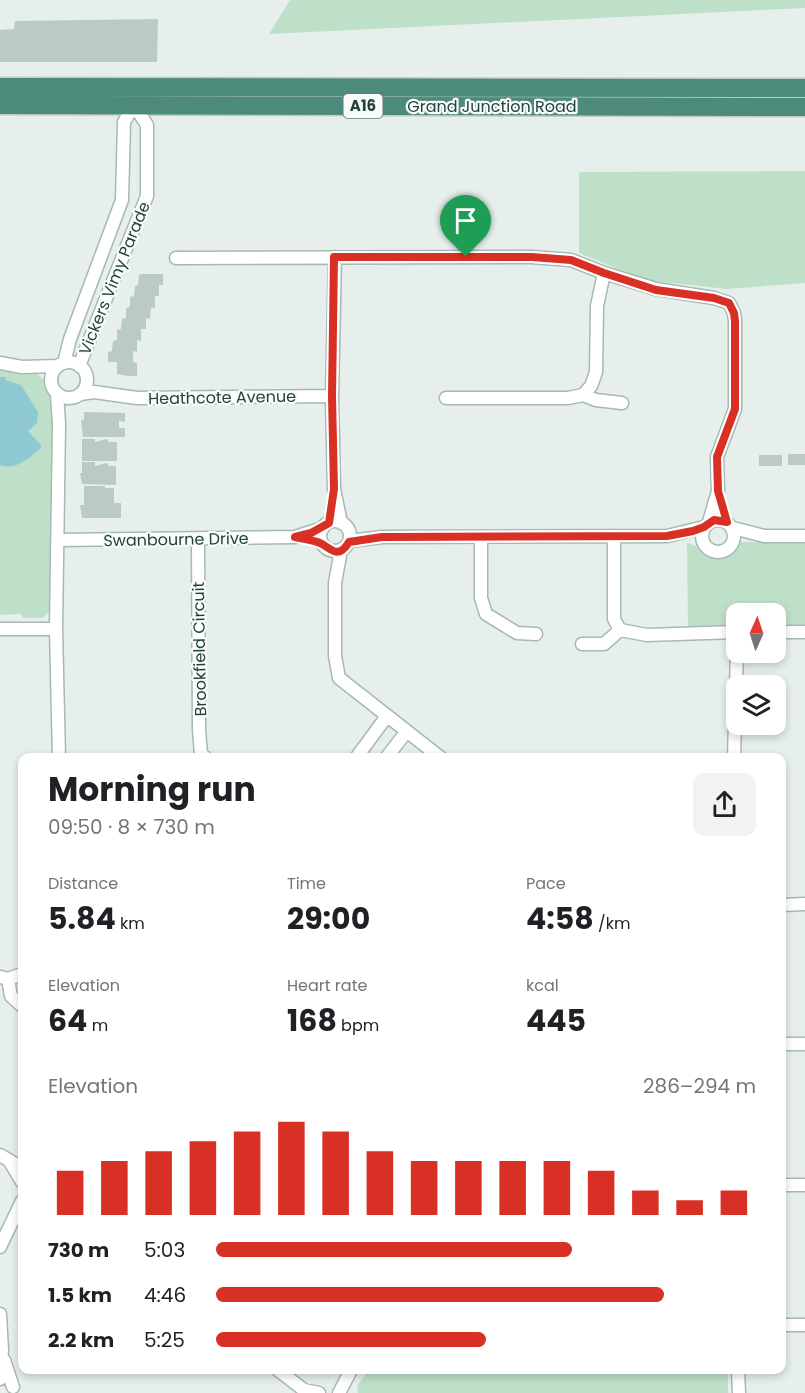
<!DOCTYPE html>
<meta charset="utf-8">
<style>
body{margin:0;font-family:Poppins,sans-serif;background:#f2f2f2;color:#202124;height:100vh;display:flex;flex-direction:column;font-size:22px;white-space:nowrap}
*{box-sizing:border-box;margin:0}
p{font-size:20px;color:#757577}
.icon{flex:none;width:33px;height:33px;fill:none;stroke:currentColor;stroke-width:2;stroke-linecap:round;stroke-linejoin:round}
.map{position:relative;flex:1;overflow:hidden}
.drawer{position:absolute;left:18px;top:753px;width:768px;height:621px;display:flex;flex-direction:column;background:#fff;border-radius:12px;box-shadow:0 3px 9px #0003}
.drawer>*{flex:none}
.needle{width:39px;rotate:3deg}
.controls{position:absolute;left:726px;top:603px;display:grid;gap:12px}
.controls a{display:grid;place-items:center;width:60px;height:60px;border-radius:12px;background:#fff;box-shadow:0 3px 9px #0003;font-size:30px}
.pin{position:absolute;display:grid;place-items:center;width:51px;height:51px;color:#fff;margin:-62px -26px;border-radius:50% 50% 50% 0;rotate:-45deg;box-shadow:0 0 6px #0007}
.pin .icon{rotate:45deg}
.round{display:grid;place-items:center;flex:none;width:63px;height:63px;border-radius:12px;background:#f2f2f2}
.summary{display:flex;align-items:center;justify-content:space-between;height:102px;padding:0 30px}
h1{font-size:33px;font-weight:700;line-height:45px}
.stats{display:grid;grid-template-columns:repeat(3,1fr);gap:9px;height:102px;padding:6px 30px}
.stats div{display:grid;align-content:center}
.stats b{font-size:30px;font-weight:700}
.stats small{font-size:16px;font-weight:400}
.stats p{font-size:16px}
.chart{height:168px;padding:12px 30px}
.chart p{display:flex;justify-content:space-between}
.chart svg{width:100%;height:108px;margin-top:6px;stroke:#d93025;stroke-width:6}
ul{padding:0 30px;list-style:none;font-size:20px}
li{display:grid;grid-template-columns:96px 72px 1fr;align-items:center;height:45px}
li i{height:15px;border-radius:8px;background:#d93025}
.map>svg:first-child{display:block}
.green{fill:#bfe0c8}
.water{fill:#8ec9d4}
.building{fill:#bbcac4}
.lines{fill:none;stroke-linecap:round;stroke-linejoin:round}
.minor-casing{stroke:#a8b8b2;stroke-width:15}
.trunk-casing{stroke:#c2cac8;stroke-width:21}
.minor{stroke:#fff;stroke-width:12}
.trunk{stroke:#4c8a7c;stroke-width:18}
.route-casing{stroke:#fff;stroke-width:12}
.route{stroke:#d93025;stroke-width:8}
.labels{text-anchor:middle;stroke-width:4.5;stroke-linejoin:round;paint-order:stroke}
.shield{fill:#f7fbf9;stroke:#637a73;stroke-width:1.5}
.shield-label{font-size:15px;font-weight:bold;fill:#24423a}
.street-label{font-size:16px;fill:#24423a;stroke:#f7fbf9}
</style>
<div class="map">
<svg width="805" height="1393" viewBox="0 0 805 1393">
<rect width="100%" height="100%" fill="#e6efeb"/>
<path class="green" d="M 290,0 L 805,0 L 805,8 L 269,34 Z
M 805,171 L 805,283 L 727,289 L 645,280 L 579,253 L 579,172 Z
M 0,365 C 26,370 42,368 53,395 L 53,601 L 52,610 L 42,618 L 23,618 L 20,614 L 0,615 Z
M 805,541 L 805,628 L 776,628 L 776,614 L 736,614 L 736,628 L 688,628 L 687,543 C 702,546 713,562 728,554 C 734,551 736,545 743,542 Z
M 369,1370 L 728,1370 L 728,1393 L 358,1393 L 357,1386 Z"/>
<path class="water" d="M 0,377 L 6,377 L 5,380 L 21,385 L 38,412 L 37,423 L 28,431 L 41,445 L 41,448 C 29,458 16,471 0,465 Z"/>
<path class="building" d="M 158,19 L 157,62 L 0,62 L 0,30 L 14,29 L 15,21 Z
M 141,274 L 163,274 L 163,285 L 159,285 L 159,296 L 155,296 L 155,308 L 151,308 L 150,319 L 146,318 L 146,329 L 141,329 L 141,341 L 137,340 L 137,352 L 133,351 L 133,362 L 137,363 L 137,376 L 128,376 L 117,374 L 117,362 L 108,362 L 108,352 L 112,351 L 113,341 L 117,340 L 117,330 L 121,329 L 122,319 L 126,318 L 126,308 L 130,307 L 130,297 L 134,296 L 135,286 L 138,285 L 139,275 Z
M 84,412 L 125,413 L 125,422 L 119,421 L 119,428 L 125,428 L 125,437 L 83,437 L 81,420 L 84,420 Z
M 82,439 L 95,439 L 95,442 L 107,439 L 109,442 L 117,442 L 117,461 L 82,461 Z
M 788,454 L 805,454 L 805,465 L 788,465 Z
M 759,455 L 782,455 L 782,466 L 759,466 Z
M 82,462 L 95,462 L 95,466 L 107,463 L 109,466 L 116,466 L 116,485 L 82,484 L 80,473 L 82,473 Z
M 84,486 L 105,486 L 105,488 L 114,488 L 114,503 L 121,503 L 121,518 L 82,518 L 80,505 L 84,505 Z"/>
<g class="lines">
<defs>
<path id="minor" d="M 335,257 L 332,396 L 334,489 L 341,523
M 176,258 L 532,257 L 571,260 L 604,273 L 656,289 L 714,298 L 729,303 L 734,313 L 735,321 L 735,409 L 717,457 L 718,491 L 709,522
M51 380a18 18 0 1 1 36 0a18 18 0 1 1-36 0Z
M 0,363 L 22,367 L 58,366
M 64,363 L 70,339 L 122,200 L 124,122 L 134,105 L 147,125 L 147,196 L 79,366
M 57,394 L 59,424 L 56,629 L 59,758
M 80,394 L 94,392 L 137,398 L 332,396
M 583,395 L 596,400 L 622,403
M 446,398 L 568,398 L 583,395 L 591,386 L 596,372 L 597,306 L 604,273
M702 536a16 16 0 1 1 32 0a16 16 0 1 1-32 0Z
M320 536a15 15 0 1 1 30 0a15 15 0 1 1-30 0Z
M 733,528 L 764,536 L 805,536
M 614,536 L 614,619 L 620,630 L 647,635 L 736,632
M 481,537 L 481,598 L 486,614 L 517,633 L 536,634
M 198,539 L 199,730 L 201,754 L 206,758
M 57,540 L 295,537 L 323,528
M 349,541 L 382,537 L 667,536 L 704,527
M 341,550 L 335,583 L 335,656 L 339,678 L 441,758
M 0,629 L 56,629
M 776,632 L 805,632
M 582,644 L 604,644 L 620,630
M 356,758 L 387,716
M 386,758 L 407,731
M 734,758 L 737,652
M 782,905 L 805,904
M 1,977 L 8,979 L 22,974
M 8,979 L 11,996 L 22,1006
M 782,1044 L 805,1044
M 0,1155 L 22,1168
M 10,1162 L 22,1182
M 782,1185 L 805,1185
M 0,1247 L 22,1201
M 0,1314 L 2,1350 L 0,1379
M 782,1325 L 805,1325
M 4,1360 L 13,1387
M 278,1370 L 304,1390 L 319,1393
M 738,1370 L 739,1393
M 339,1393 L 351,1370"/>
<path id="trunk" d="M 0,87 L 805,88
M 0,105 L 805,107"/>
</defs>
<use href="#minor" class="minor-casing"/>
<use href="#trunk" class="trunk-casing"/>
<use href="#minor" class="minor"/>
<use href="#trunk" class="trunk"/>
</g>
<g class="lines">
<defs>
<path id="route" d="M 334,257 L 532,257 L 571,260 L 604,273 L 656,290 L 714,298 L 729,303 L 734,313 L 735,321 L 735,409 L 717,457 L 718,491 L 727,522 L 714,520 L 704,527 L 693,531 L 667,536 L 382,537 L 349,542 C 338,560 332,549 320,543 C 313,540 303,539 295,537 L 311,533 L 329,523 L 334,489 L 332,396 Z"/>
</defs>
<use href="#route" class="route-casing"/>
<use href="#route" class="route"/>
</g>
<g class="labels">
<rect class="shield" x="343.5" y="94" width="39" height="24" rx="4.5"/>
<g class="shield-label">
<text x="363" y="111">A16</text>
</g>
<g class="street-label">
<text x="492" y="112">Grand Junction Road</text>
<text transform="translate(114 278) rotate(-68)" y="6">Vickers Vimy Parade</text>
<text transform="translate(222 397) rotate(-1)" y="6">Heathcote Avenue</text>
<text transform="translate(176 539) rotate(-1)" y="6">Swanbourne Drive</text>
<text transform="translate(199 649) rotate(-91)" y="6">Brookfield Circuit</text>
</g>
</g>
</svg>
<div class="controls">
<a><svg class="needle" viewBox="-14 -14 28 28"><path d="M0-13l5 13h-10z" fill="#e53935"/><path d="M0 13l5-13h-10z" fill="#757577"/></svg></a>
<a><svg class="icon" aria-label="layers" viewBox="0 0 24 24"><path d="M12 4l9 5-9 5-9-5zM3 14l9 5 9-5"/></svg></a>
</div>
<div class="pin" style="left:466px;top:257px;background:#1e9e55"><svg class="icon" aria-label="arrive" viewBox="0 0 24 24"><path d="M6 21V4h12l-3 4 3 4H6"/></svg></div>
<section class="drawer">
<div class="summary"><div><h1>Morning run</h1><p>09:50 · 8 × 730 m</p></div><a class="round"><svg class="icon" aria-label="share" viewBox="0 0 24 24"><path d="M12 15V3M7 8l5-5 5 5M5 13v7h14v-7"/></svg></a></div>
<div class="stats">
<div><p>Distance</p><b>5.84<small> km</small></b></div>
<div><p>Time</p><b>29:00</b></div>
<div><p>Pace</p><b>4:58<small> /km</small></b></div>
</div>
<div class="stats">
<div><p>Elevation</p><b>64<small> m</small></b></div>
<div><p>Heart rate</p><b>168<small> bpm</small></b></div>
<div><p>kcal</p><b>445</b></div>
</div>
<div class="chart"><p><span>Elevation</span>286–294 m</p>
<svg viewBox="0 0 160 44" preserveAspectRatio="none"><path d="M5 44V26M15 44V22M25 44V18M35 44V14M45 44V10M55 44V6M65 44V10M75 44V18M85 44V22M95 44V22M105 44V22M115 44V22M125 44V26M135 44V34M145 44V38M155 44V34"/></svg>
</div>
<ul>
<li><b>730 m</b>5:03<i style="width:66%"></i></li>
<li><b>1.5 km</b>4:46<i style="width:83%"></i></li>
<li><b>2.2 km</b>5:25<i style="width:50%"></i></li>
</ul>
</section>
</div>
